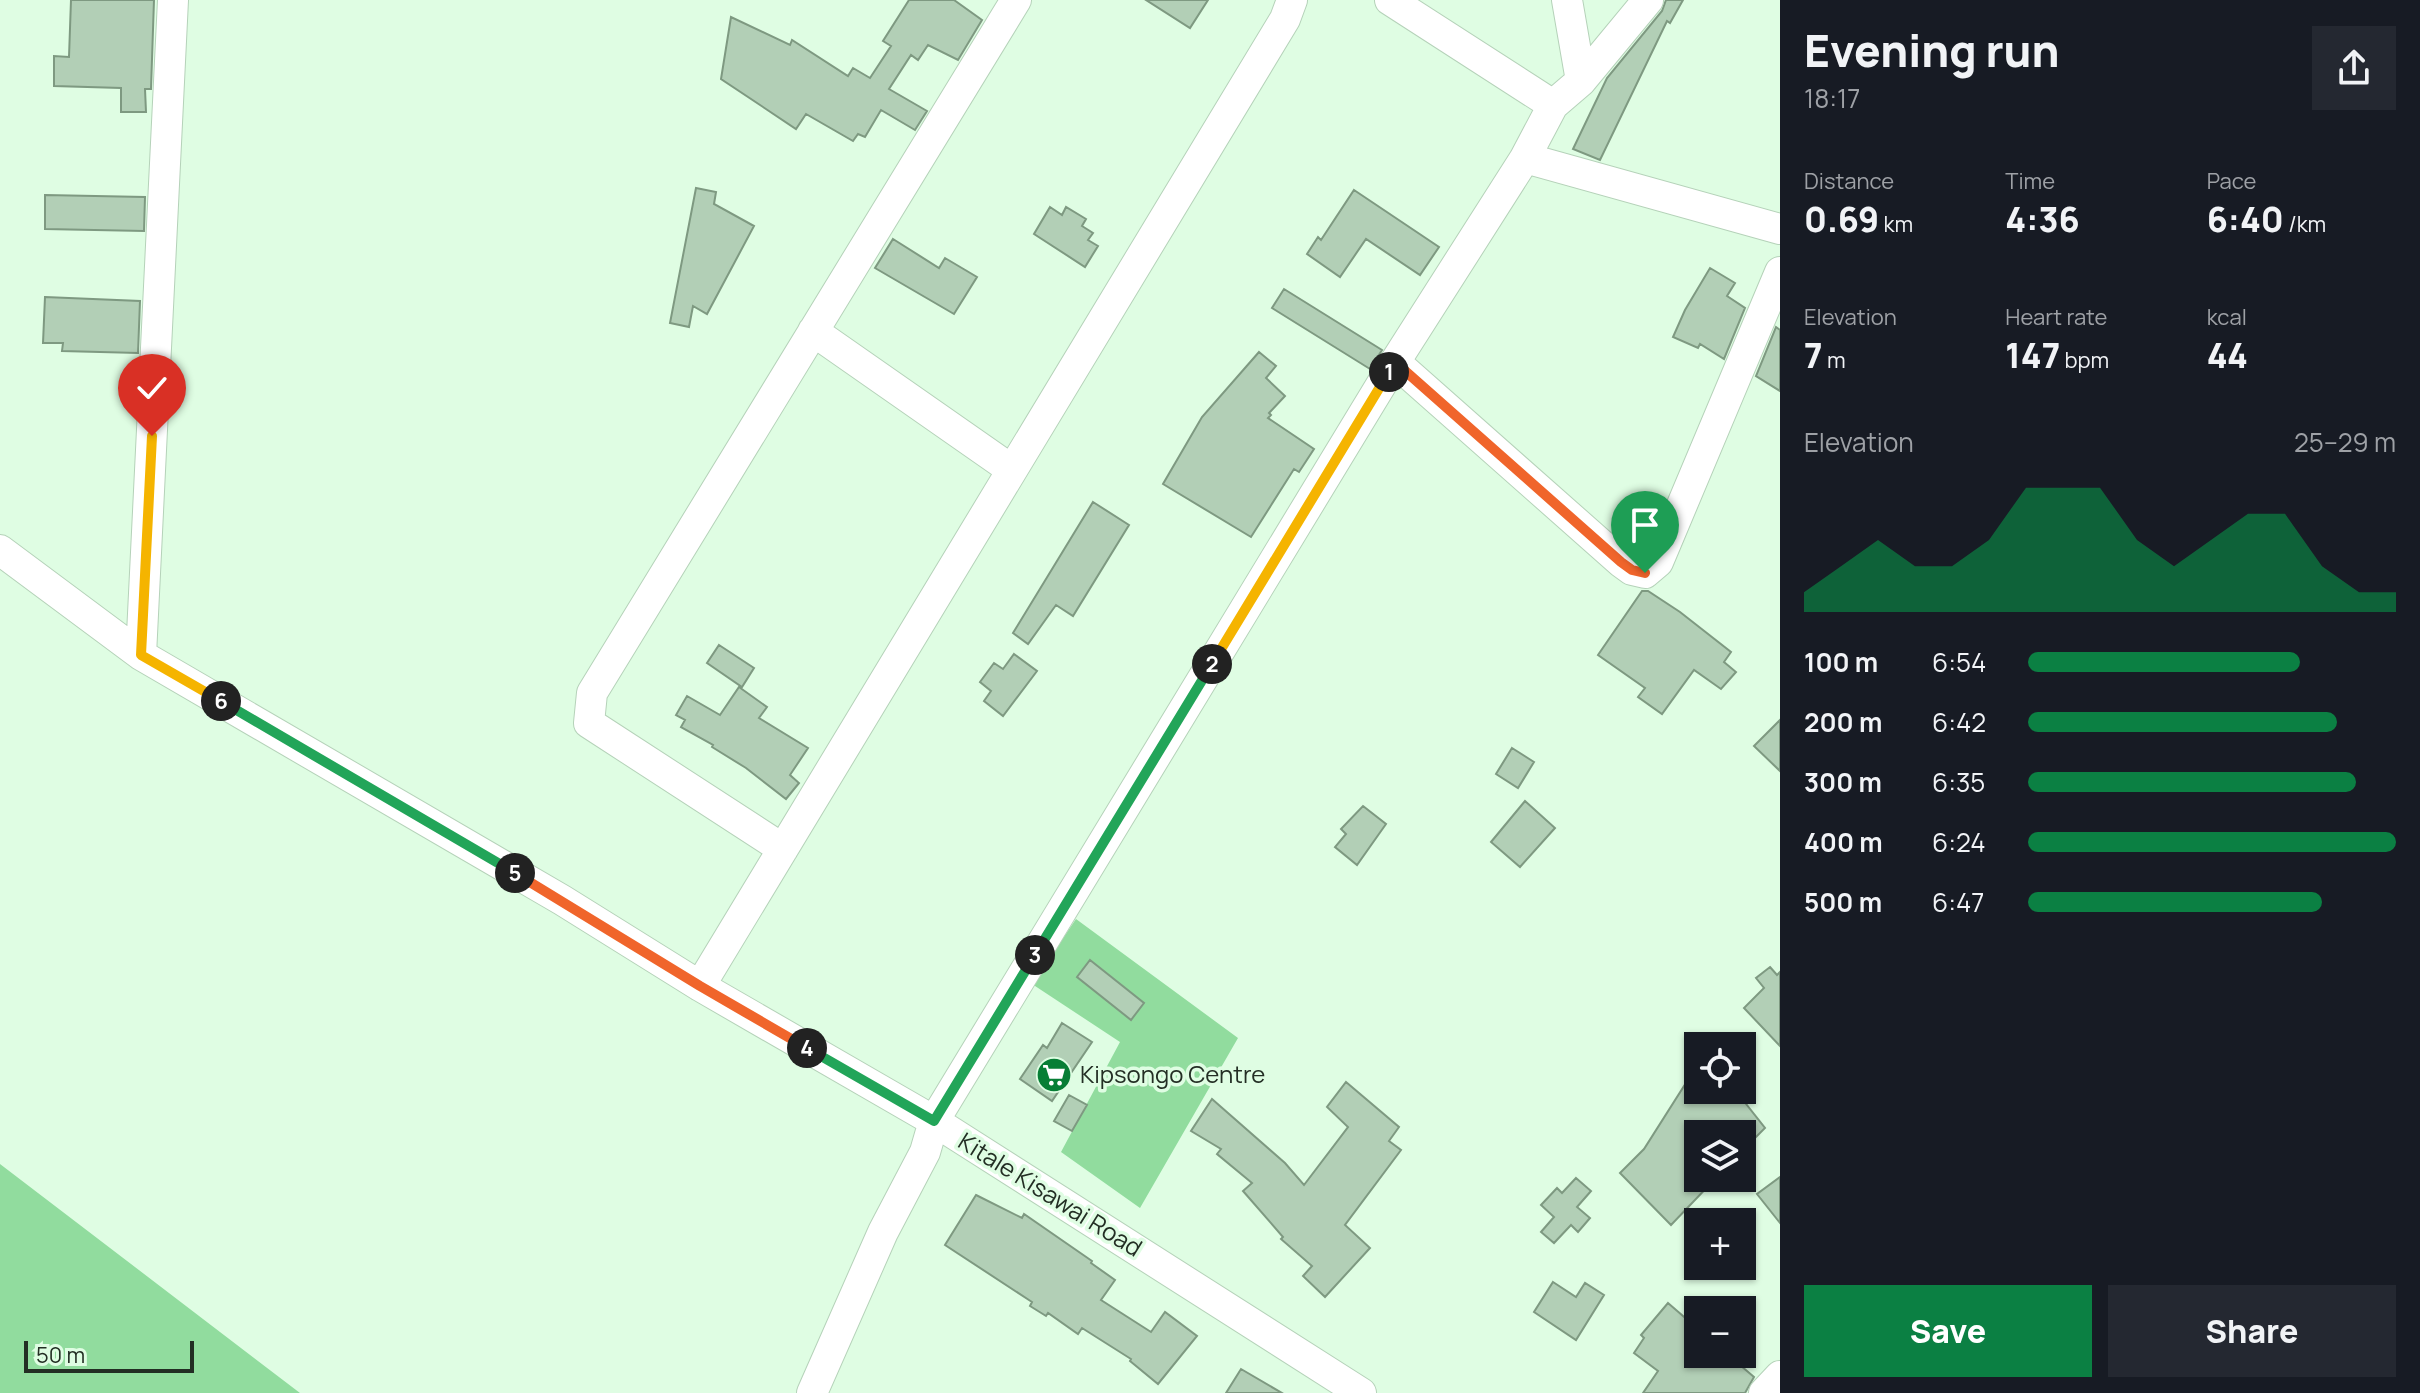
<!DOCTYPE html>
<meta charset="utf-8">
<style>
body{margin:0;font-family:Manrope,sans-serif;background:#242831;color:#f1f3f6;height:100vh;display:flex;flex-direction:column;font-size:30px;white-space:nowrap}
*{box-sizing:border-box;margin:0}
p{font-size:26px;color:#9ea1a6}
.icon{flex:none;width:44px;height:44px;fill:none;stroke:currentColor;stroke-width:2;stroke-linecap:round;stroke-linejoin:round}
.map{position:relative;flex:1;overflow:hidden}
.sheet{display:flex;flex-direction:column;background:#171b24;width:640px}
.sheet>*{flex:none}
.tools{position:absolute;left:1684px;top:1032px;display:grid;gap:16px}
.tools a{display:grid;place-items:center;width:72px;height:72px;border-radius:0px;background:#171b24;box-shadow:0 2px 6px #0004;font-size:40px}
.scale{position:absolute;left:24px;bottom:20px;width:170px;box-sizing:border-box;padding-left:8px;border:4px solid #232e24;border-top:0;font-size:22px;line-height:28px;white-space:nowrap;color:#232e24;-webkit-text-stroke:6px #dffde3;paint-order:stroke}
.pin{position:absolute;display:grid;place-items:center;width:68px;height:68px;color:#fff;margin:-82px -34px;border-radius:50% 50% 50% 0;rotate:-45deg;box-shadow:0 0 8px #0007}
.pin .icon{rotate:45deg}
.km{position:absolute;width:40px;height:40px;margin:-20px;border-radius:50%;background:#222;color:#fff;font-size:22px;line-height:40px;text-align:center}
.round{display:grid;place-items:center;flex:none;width:84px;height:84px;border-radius:0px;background:#242831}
.summary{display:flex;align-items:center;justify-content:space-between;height:136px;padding:0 24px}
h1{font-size:44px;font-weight:800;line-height:60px}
.metrics{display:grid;grid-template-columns:repeat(3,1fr);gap:12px;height:136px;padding:8px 24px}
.metrics div{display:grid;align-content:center}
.metrics b{font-size:34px;font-weight:800}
.metrics small{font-size:22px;font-weight:400}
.metrics p{font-size:22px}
.chart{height:224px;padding:16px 24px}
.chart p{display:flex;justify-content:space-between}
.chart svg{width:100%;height:144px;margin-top:8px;fill:#0b8043;opacity:.7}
.primary-button{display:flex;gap:16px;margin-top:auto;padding:16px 24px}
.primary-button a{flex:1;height:92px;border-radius:0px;background:#0b8043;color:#fff;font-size:32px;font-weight:800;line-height:92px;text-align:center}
.primary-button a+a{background:#242831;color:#f1f3f6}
ul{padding:0 24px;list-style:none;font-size:26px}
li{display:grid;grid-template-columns:128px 96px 1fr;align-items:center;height:60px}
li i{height:20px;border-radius:10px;background:#0b8043}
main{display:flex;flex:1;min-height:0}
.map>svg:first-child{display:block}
.green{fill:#91dc9e}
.building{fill:#b2cfb6;stroke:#7e9981;stroke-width:2}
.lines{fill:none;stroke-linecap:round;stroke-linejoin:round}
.minor-casing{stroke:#b5d2b9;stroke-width:32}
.minor{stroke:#fff;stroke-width:30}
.split-1-casing{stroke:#fff;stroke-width:16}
.split-2-casing{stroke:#fff;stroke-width:16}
.split-3-casing{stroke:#fff;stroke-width:16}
.split-4-casing{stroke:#fff;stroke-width:16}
.split-5-casing{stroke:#fff;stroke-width:16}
.split-6-casing{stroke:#fff;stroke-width:16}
.split-7-casing{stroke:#fff;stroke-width:16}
.split-1{stroke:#f0652b;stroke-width:10}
.split-2{stroke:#f5b400;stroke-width:10}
.split-3{stroke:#22a559;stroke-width:10}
.split-4{stroke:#22a559;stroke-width:10}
.split-5{stroke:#f0652b;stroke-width:10}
.split-6{stroke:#22a559;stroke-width:10}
.split-7{stroke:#f5b400;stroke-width:10}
.labels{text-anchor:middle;stroke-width:7;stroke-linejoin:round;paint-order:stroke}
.poi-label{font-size:24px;fill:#232e24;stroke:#dffde3;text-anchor:start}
.street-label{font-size:24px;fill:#232e24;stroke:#dffde3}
</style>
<main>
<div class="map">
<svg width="1780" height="1393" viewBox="0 0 1780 1393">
<rect width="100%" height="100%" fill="#dffde3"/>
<path class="green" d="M 1076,919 L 1238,1038 L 1140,1208 L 1061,1152 L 1120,1042 L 1032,984 Z
M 0,1164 L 300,1393 L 0,1393 Z"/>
<path class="building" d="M 71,0 L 154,0 L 151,89 L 145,89 L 146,112 L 121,112 L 121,88 L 54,86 L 54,56 L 69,57 Z
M 909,0 L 954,0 L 982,20 L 958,60 L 928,45 L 918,60 L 911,55 L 889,89 L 927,111 L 915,130 L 881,110 L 865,137 L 858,134 L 853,141 L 806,114 L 796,129 L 721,79 L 731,17 L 790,45 L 792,40 L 848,76 L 853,68 L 870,78 L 891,46 L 883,41 Z
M 1146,0 L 1208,0 L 1190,28 Z
M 1666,0 L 1683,0 L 1670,23 L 1667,21 L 1600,160 L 1573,149 L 1607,78 L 1662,11 Z
M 696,188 L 716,192 L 714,204 L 754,226 L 707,314 L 693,306 L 689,327 L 670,323 Z
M 1354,190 L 1439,247 L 1420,275 L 1366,239 L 1340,277 L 1307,254 L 1318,237 L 1321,240 Z
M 45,195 L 145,197 L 144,231 L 45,229 Z
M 1050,207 L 1062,215 L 1066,207 L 1086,219 L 1082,226 L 1093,233 L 1088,240 L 1098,246 L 1085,267 L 1034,234 Z
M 893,239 L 939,268 L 945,258 L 977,277 L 954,314 L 875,268 Z
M 1710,268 L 1735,283 L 1727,296 L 1745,308 L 1724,359 L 1700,344 L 1698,348 L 1673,337 L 1685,310 Z
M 1284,289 L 1382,350 L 1370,369 L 1272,308 Z
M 45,297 L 140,301 L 138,353 L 62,351 L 63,343 L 43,343 Z
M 1776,327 L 1780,330 L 1780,391 L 1756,376 Z
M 1259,352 L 1276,366 L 1266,378 L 1285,396 L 1269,413 L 1271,415 L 1268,418 L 1314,449 L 1299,472 L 1294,469 L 1251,537 L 1163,484 L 1202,417 Z
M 1093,502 L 1129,525 L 1073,616 L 1056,605 L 1028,644 L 1013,633 Z
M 1642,591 L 1648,591 L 1680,612 L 1731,652 L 1724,662 L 1736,672 L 1721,689 L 1694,670 L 1662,714 L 1638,697 L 1645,688 L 1598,655 Z
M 719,645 L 754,668 L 742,687 L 707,663 Z
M 1014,654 L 1037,671 L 1003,716 L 984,701 L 991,691 L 980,682 L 994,663 L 1003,669 Z
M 739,687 L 767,707 L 759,718 L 808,748 L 790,775 L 799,783 L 786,799 L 746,768 L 712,747 L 713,745 L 681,727 L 685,720 L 676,715 L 687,696 L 720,715 Z
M 1780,720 L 1780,771 L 1754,746 Z
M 1512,748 L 1534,762 L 1518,788 L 1496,774 Z
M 1525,801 L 1555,828 L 1520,867 L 1491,842 Z
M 1363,806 L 1386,824 L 1357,865 L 1335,847 L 1346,834 L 1341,829 Z
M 1090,960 L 1144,1003 L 1131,1020 L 1077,977 Z
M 1770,967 L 1777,975 L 1780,972 L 1780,1046 L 1744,1008 L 1764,988 L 1756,978 Z
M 1062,1023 L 1092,1042 L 1052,1101 L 1020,1079 L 1043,1045 L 1047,1048 Z
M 1698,1064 L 1698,1090 L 1735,1090 L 1765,1128 L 1742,1151 L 1742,1134 L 1698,1134 L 1698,1178 L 1716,1178 L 1671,1225 L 1620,1173 L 1644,1149 Z
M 1346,1082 L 1399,1127 L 1389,1141 L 1401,1150 L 1345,1225 L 1370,1248 L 1325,1297 L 1303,1276 L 1312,1266 L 1281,1239 L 1283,1237 L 1243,1191 L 1252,1183 L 1217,1154 L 1221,1149 L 1191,1131 L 1212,1099 L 1285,1163 L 1304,1185 L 1348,1127 L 1327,1107 Z
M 1069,1095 L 1087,1105 L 1072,1131 L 1054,1121 Z
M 1780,1177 L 1780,1223 L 1757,1194 Z
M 1576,1178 L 1591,1191 L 1577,1207 L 1590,1218 L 1578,1232 L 1571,1225 L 1554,1243 L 1541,1232 L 1554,1217 L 1541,1205 L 1557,1188 L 1562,1193 Z
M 976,1195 L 1022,1218 L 1024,1214 L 1092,1261 L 1091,1263 L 1115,1280 L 1101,1300 L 1151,1332 L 1165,1312 L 1197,1336 L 1158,1384 L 1130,1361 L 1131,1359 L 1082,1328 L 1078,1334 L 1048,1313 L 1046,1316 L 1030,1306 L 1032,1302 L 945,1245 Z
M 1553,1282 L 1576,1297 L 1585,1283 L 1604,1295 L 1576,1340 L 1534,1312 Z
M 1668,1303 L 1698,1329 L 1698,1354 L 1727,1354 L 1754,1377 L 1745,1393 L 1643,1393 L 1658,1371 L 1634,1353 L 1644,1338 L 1641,1335 Z
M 1241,1369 L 1282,1393 L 1226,1393 Z"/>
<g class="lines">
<defs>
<path id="minor" d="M 1390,0 L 1553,105
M 1567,0 L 1581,81
M 1525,158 L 1780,229
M 813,331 L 1012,470
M 1395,362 L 1621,562 L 1632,570 L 1645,573 L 1658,562 L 1780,272
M 0,550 L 141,655 L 562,900 L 700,986 L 934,1121 L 1361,1393
M 141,655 L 173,0
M 783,849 L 589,723 L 592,693 L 1016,0
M 700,986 L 1285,19 L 1292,0
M 812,1393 L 883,1232 L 925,1152 L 934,1121 L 1395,362 L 1525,158 L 1553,105 L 1581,81 L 1648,0
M 1764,1393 L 1780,1376"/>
</defs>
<use href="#minor" class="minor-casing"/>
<use href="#minor" class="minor"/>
</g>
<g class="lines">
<defs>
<path id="split-1" d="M 1389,372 L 1395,362 L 1621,562 L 1632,570 L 1645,573"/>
<path id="split-2" d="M 1212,664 L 1389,372"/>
<path id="split-3" d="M 1035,955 L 1212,664"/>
<path id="split-4" d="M 807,1048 L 934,1121 L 1035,955"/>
<path id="split-5" d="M 515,873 L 700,986 L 807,1048"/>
<path id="split-6" d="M 221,701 L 515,873"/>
<path id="split-7" d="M 152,436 L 141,655 L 221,701"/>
</defs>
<use href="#split-1" class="split-1-casing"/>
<use href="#split-2" class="split-2-casing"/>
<use href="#split-3" class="split-3-casing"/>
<use href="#split-4" class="split-4-casing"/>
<use href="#split-5" class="split-5-casing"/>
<use href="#split-6" class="split-6-casing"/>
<use href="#split-7" class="split-7-casing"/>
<use href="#split-1" class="split-1"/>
<use href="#split-2" class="split-2"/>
<use href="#split-3" class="split-3"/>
<use href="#split-4" class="split-4"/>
<use href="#split-5" class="split-5"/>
<use href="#split-6" class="split-6"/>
<use href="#split-7" class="split-7"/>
</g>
<defs>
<symbol id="supermarket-disc" viewBox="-11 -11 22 22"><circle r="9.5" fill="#077e35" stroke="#dffde3"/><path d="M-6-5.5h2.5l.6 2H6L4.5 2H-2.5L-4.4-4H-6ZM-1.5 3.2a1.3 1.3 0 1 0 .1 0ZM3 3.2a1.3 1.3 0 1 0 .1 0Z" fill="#fff"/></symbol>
</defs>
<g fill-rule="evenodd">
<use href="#supermarket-disc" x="1034" y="1055" width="40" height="40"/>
</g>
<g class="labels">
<g class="poi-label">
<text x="1080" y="1083">Kipsongo Centre</text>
</g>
<g class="street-label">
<text transform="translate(1050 1195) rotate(32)" y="8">Kitale Kisawai Road</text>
</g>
</g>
</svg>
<div class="tools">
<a><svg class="icon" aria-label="locate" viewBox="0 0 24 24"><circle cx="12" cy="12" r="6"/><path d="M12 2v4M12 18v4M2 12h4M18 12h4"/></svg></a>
<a><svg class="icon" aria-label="layers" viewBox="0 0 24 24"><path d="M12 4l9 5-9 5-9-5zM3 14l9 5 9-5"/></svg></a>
<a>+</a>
<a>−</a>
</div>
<div class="scale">50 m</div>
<div class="pin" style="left:1645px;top:573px;background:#1e9e55"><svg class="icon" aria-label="arrive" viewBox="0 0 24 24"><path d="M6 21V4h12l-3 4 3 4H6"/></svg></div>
<div class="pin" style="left:152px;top:436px;background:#d93025"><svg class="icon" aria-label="check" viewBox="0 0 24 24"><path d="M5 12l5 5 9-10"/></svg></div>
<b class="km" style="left:1389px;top:372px">1</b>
<b class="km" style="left:1212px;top:664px">2</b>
<b class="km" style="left:1035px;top:955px">3</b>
<b class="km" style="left:807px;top:1048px">4</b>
<b class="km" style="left:515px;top:873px">5</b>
<b class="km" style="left:221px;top:701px">6</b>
</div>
<section class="sheet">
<div class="summary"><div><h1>Evening run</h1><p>18:17</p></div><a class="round"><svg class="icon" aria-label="share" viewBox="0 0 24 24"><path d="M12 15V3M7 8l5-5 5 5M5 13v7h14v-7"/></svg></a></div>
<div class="metrics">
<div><p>Distance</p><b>0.69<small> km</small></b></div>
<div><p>Time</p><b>4:36</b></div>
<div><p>Pace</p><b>6:40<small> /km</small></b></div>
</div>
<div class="metrics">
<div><p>Elevation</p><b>7<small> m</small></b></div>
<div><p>Heart rate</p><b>147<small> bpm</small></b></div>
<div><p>kcal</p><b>44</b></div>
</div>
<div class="chart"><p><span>Elevation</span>25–29 m</p>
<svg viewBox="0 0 160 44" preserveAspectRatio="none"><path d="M0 44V38L10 30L20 22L30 30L40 30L50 22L60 6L70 6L80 6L90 22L100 30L110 22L120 14L130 14L140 30L150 38L160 38V44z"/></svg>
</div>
<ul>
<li><b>100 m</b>6:54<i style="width:74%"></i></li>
<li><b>200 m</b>6:42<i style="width:84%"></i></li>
<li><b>300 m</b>6:35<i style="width:89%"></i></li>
<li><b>400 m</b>6:24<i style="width:100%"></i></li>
<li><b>500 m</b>6:47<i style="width:80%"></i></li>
</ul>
<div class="primary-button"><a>Save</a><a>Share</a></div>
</section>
</main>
